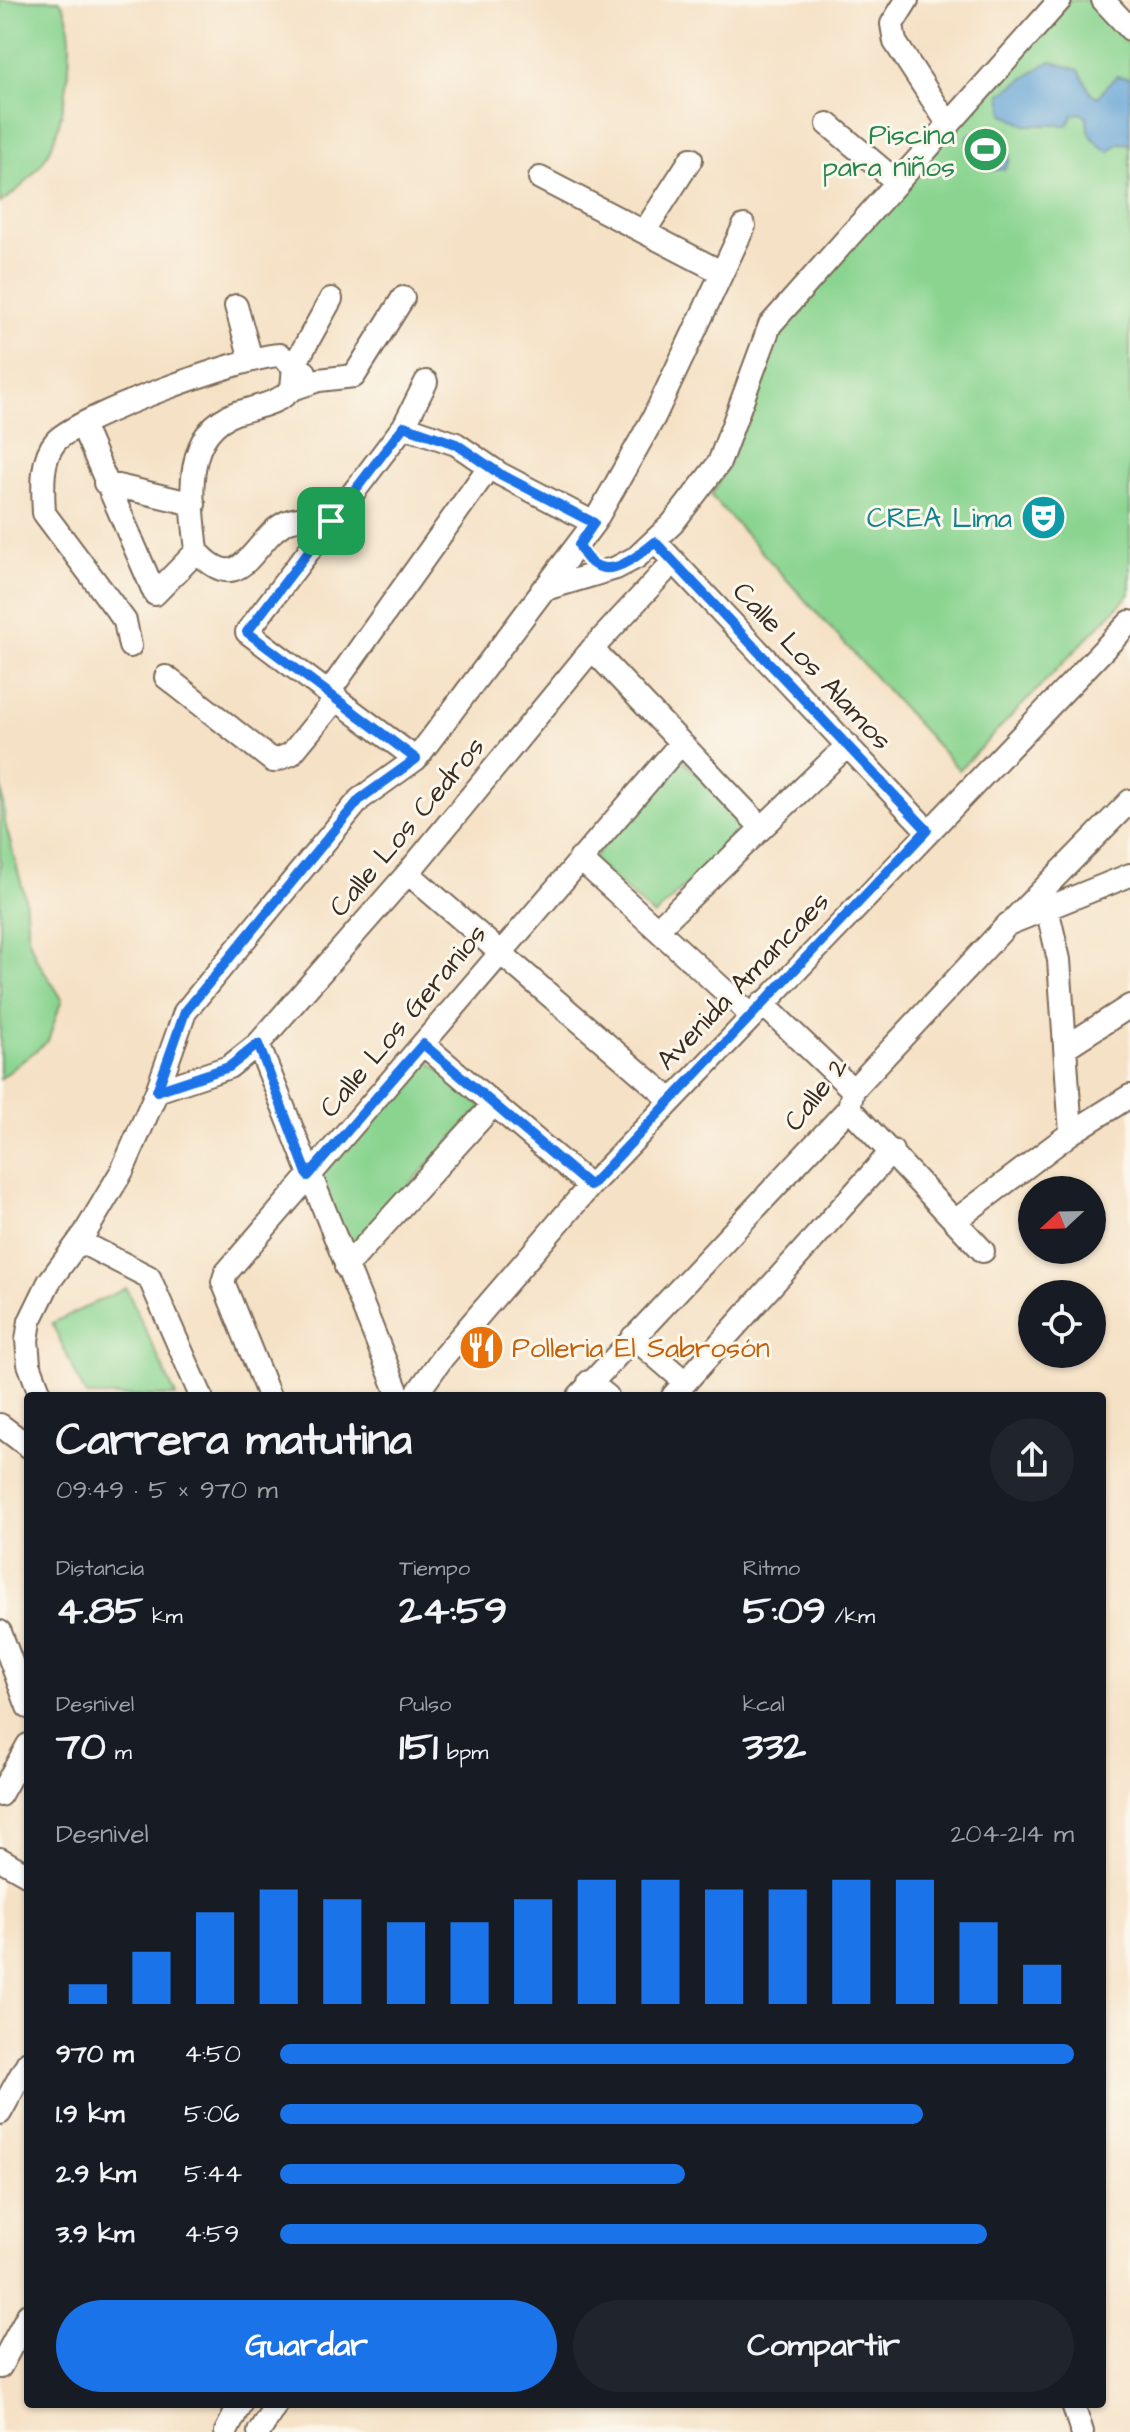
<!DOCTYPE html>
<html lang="es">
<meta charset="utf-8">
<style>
body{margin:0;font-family:"Architects Daughter",sans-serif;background:#20242c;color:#f1f3f6;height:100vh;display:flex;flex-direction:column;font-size:30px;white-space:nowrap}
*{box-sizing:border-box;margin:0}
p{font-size:26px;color:#9ea1a6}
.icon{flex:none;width:44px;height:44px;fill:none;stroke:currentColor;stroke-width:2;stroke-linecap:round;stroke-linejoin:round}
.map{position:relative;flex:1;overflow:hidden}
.sheet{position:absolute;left:24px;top:1392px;width:1082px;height:1016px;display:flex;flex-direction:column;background:#171b24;border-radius:8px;box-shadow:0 2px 6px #0004}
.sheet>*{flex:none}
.needle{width:52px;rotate:248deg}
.buttons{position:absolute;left:1018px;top:1176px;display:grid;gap:16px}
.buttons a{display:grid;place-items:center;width:88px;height:88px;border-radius:50%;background:#171b24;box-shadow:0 2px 6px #0004;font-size:40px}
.pin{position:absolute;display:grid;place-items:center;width:68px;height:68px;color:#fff;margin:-34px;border-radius:16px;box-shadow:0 4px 12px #0006}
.round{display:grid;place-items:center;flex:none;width:84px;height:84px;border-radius:42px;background:#20242c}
.overview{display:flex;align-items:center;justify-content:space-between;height:136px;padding:0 32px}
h1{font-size:44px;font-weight:800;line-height:60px}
.stats{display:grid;grid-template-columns:repeat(3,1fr);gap:12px;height:136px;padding:8px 32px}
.stats div{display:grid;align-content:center}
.stats b{font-size:40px;font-weight:800}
.stats small{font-size:22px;font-weight:400}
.stats p{font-size:22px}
.chart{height:224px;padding:16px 32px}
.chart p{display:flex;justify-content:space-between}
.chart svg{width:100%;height:144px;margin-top:8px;stroke:#1a73e8;stroke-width:6}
.primary-button{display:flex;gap:16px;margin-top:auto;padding:16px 32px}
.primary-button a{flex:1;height:92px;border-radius:48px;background:#1a73e8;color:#fff;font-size:32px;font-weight:800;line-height:92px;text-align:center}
.primary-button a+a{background:#20242c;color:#f1f3f6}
ul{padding:0 32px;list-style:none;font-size:26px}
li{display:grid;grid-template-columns:128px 96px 1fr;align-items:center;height:60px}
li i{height:20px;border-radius:10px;background:#1a73e8}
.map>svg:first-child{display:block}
.green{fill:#8ad490;stroke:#627f57;stroke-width:2}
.water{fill:#61a2d4;stroke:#4e6679;stroke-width:2}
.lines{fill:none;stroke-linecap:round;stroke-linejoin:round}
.minor-casing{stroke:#7c6a58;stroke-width:26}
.minor{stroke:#fff;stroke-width:22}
.route-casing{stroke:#fff;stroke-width:16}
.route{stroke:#1a73e8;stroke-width:10}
.labels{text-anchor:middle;stroke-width:6;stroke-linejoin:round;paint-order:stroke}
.leisure-label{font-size:28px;fill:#27864d;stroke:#fbf7ec;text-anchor:end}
.culture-label{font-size:28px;fill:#0d838f;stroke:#fbf7ec;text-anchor:end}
.street-label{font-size:28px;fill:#3b2a1e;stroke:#fbf7ec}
.food-label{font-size:28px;fill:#c56008;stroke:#fbf7ec;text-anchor:start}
</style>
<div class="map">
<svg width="1130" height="2432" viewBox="0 0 1130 2432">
<rect width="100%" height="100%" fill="#fbf7ec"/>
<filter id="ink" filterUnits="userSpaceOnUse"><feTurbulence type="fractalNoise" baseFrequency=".0125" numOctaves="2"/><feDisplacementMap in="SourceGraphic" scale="16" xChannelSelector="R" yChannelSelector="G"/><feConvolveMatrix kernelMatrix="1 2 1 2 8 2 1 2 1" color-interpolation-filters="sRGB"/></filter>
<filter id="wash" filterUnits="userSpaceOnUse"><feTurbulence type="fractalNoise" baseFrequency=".006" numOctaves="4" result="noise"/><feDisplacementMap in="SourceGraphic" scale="32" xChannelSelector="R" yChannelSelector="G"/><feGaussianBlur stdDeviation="1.8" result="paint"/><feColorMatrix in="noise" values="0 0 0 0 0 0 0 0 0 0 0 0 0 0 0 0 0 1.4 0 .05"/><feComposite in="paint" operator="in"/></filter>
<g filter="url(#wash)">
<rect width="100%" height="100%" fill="#f5e1c5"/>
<path class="green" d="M 0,0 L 59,0 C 82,25 64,127 47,155 C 34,176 20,190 0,203 Z
M 1069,0 L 1088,0 L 1130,46 L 1130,594 L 959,770 L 711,496 L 728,464 L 780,327 Z
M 681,758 L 747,826 L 654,916 L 592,859 Z
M 0,768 L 5,823 L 25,897 L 28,936 L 36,958 L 62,999 L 48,1041 L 0,1079 Z
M 421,1055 L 483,1106 L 349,1249 L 317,1178 Z
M 126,1288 L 176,1396 L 86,1396 L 52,1323 Z"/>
<path class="water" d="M 1050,61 L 1079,70 L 1091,93 L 1098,97 L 1116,76 L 1130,78 L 1130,144 L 1119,143 L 1109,152 C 1095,144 1086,133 1087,116 L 1081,113 L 1073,115 L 1068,125 L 1025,125 L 1004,114 L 1001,94 Z
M 981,128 L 991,131 L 998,146 L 1008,151 L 1010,159 L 1004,169 L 993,170 L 967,152 L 967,136 Z"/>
</g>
<g filter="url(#ink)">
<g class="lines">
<defs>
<path id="minor" d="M 907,0 L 892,24 L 895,42 L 949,125
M 1103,0 L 1130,29
M 828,124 L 897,182
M 540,178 L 721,272
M 644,232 L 691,159
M 236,306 L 251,359
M 305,372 L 294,366 L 331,299
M 292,389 L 319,380 L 354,376 L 403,298
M 82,425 L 155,594 L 197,551
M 404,426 L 456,444 L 500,474 L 594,523
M 105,483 L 194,504
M 664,551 L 927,830
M 542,590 L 616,568 L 637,557 L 672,524 L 719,463 L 770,325 L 1060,0
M 130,646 L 125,621 L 44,513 C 43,491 40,459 56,441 C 78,417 244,356 280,355 L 294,366 L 292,389 C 278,404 255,407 236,413 C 180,433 192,504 197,551 C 243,602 253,537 287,522 C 299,516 318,519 331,521
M 592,649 L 760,826
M 166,677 L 273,761 L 291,754 L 337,698
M 329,692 L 489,467
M 416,759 L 247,632 L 404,426 L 426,382
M 580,859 L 751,1015
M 408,873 L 670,1099
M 1047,908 L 1059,960 L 1071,1133 L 1130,1096
M 1016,917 L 1130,801
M 657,929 L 848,745
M 762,1003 L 853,1090
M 258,1044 L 399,1396
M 423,1044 L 590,1186
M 1066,1047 L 1130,1006
M 157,1091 L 229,1067 L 258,1044 L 408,873 L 592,649 L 674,561
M 849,1108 L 983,1251
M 956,1220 L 1071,1133
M 79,1241 L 149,1277 L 201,1396
M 346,1267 L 494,1104
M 633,1337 L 684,1381
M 589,1382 L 607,1396
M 41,1396 L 29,1364 L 27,1340 L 30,1321 L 49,1282 L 85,1233 L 122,1171 L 157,1091 L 185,1012 L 360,799 L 416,759 L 594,523 L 654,417 L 744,226
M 269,1396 L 223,1282 L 226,1273 L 681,743
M 415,1396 L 443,1357 L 590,1186 L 1130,622
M 579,1396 L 849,1108 L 853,1090 L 1008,924 L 1130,875
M 673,1396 L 892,1151
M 0,1425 L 28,1446
M 0,1632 L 28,1707
M 0,1795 L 28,1745
M 0,1859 L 28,1875
M 0,2113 L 28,2062
M 0,2367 L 28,2315
M 1073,2404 L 1082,2432
M 226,2432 L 240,2404
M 259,2432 L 276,2404"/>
</defs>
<use href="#minor" class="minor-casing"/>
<use href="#minor" class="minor"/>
</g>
</g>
<g class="lines" filter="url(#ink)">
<defs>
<path id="route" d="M 404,426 L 456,444 L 500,474 L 594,523 L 579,545 C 598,587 630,563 655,542 L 927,830 L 590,1186 L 423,1044 L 308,1176 L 258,1044 L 229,1067 L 157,1091 L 185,1012 L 360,799 L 416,759 L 247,632 Z"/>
</defs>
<use href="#route" class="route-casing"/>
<use href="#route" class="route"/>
</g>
<defs>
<symbol id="stadium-disc" viewBox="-11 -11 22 22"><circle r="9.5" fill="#2e9e5b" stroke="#fbf7ec"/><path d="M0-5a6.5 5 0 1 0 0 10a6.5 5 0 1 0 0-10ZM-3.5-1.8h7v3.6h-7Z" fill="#fff"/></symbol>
<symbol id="theatre-disc" viewBox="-11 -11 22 22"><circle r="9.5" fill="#0f9aa8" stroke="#fbf7ec"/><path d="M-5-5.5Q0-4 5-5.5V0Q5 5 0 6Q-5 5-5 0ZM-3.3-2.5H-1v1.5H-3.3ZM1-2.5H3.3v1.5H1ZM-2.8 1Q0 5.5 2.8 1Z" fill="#fff"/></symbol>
<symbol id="restaurant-disc" viewBox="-11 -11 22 22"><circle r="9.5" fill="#e8710a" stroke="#fbf7ec"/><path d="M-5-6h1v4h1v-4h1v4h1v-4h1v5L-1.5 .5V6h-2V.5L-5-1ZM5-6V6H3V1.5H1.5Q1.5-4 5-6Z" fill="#fff"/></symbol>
</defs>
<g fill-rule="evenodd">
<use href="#stadium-disc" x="960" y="124" width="51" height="51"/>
<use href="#theatre-disc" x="1018" y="492" width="51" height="51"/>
<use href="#restaurant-disc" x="456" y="1322" width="51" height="51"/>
</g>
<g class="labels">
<g class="leisure-label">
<text x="955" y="144">Piscina<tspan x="955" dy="32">para niños</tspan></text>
</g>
<g class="culture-label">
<text x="1012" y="527">CREA Lima</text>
</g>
<g class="street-label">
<text transform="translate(813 665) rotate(47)" y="10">Calle Los Alamos</text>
<text transform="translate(406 826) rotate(-50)" y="10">Calle Los Cedros</text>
<text transform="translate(742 980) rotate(-46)" y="10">Avenida Amancaes</text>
<text transform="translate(402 1020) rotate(-50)" y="10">Calle Los Geranios</text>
<text transform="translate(815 1093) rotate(-52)" y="10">Calle 2</text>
</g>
<g class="food-label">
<text x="512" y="1357">Polleria El Sabrosón</text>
</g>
</g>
</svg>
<div class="buttons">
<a><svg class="needle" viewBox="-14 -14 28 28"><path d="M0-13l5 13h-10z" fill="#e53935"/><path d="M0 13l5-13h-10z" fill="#9ea1a6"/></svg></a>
<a><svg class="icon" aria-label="locate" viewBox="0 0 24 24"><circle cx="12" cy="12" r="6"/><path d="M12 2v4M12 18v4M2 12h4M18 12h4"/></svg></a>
</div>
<div class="pin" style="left:331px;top:521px;background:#1e9e55"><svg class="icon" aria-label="arrive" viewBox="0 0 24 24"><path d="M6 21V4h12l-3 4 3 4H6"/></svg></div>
<section class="sheet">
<div class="overview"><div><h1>Carrera matutina</h1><p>09:49 · 5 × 970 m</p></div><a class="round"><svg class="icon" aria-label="share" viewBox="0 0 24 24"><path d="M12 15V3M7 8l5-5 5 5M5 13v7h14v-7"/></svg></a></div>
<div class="stats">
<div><p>Distancia</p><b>4.85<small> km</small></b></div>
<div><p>Tiempo</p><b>24:59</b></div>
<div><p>Ritmo</p><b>5:09<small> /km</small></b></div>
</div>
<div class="stats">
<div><p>Desnivel</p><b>70<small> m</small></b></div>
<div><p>Pulso</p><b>151<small> bpm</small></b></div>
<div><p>kcal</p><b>332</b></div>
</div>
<div class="chart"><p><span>Desnivel</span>204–214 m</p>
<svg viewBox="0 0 160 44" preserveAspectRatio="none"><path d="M5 44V38M15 44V28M25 44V16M35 44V9M45 44V12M55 44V19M65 44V19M75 44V12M85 44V6M95 44V6M105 44V9M115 44V9M125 44V6M135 44V6M145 44V19M155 44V32"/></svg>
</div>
<ul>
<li><b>970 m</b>4:50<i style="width:100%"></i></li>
<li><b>1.9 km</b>5:06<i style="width:81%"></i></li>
<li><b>2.9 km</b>5:44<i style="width:51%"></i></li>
<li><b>3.9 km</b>4:59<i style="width:89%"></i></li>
</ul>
<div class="primary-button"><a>Guardar</a><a>Compartir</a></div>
</section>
</div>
